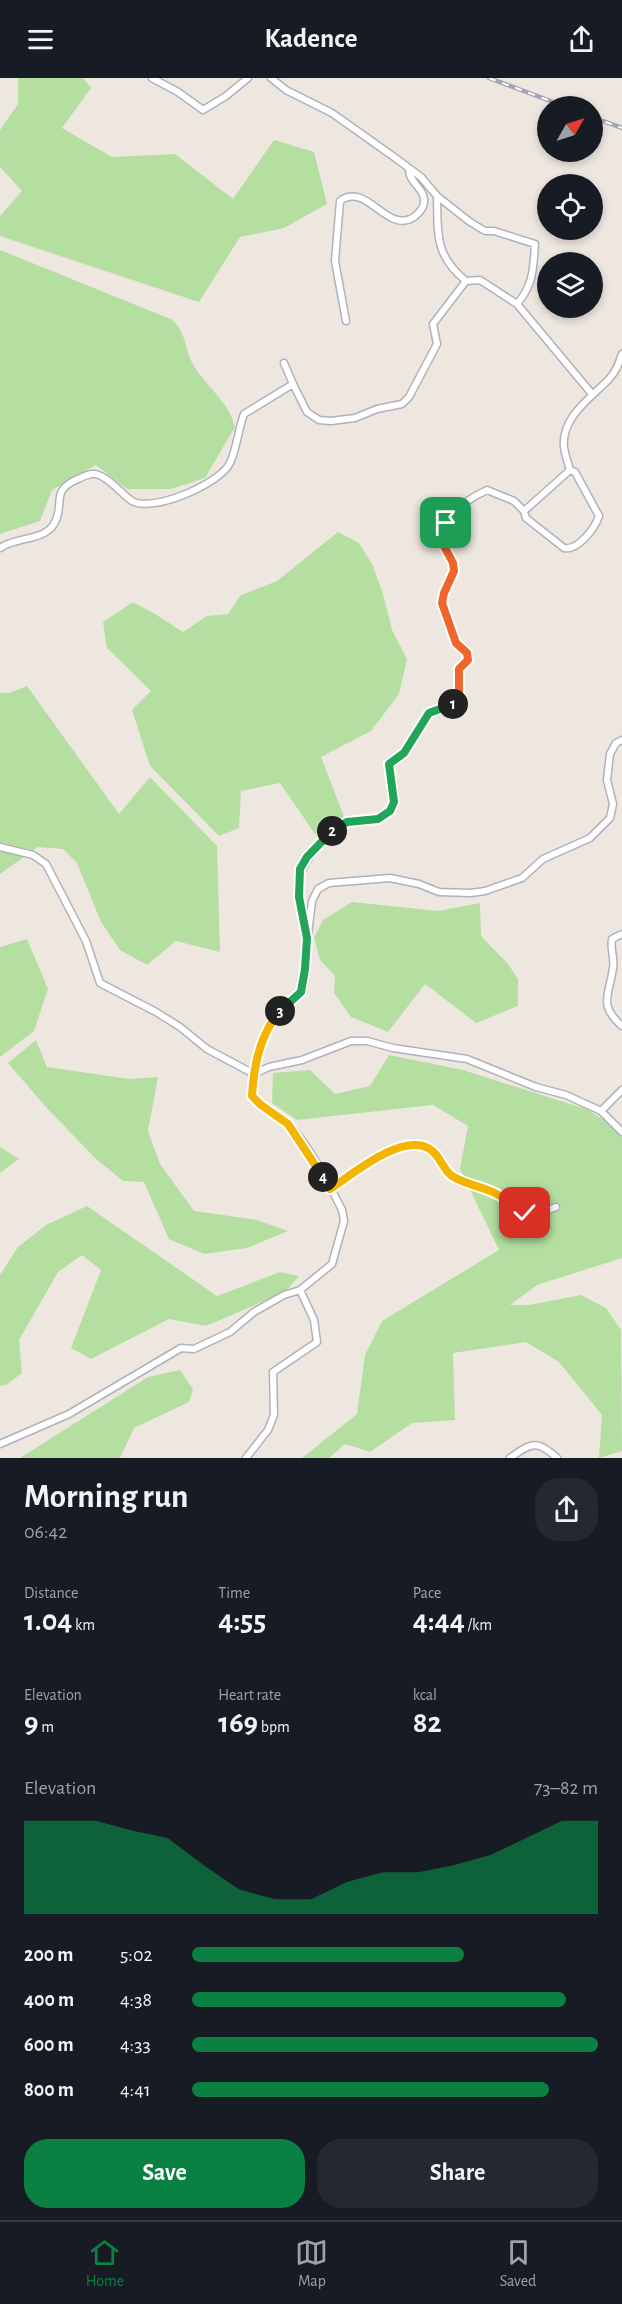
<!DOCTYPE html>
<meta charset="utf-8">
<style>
body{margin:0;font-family:"Alegreya Sans",sans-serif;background:#242831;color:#f1f3f6;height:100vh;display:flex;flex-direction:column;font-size:22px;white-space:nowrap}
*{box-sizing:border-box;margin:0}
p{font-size:20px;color:#9ea1a6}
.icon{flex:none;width:33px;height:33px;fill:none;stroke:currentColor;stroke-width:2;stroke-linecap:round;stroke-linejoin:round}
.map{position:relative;height:1380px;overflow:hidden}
.details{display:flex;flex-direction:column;background:#171b24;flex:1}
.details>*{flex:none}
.needle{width:39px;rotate:51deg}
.controls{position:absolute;left:537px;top:18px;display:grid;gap:12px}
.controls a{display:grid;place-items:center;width:66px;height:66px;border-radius:50%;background:#171b24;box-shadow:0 3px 9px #0003;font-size:30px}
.pin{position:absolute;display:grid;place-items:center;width:51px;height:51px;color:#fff;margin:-26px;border-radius:12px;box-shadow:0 3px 9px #0006}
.km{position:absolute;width:30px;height:30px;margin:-15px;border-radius:50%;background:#222;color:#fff;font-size:16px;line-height:30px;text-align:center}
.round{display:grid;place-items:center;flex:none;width:63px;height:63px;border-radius:24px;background:#242831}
.overview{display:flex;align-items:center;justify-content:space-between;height:102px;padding:0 24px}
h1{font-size:33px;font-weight:700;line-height:45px}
.stats{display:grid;grid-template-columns:repeat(3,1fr);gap:9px;height:102px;padding:6px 24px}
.stats div{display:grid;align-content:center}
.stats b{font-size:30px;font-weight:700}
.stats small{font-size:16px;font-weight:400}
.stats p{font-size:16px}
.chart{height:168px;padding:12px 24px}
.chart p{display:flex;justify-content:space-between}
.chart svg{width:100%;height:108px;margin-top:6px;fill:#0b8043;opacity:.7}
.button{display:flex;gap:12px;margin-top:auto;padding:12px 24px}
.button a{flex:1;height:69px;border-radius:24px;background:#0b8043;color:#fff;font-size:24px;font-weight:700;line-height:69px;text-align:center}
.button a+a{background:#242831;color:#f1f3f6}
ul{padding:0 24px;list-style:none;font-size:20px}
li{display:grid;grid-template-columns:96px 72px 1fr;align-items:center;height:45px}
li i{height:15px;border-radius:8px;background:#0b8043}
header{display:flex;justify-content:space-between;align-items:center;height:78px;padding:0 24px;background:#171b24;font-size:27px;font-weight:700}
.dock{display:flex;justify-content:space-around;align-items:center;height:84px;border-top:2px solid #363941;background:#171b24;font-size:16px;color:#9ea1a6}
.dock a{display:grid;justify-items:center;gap:3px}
.dock .current{color:#0b8043}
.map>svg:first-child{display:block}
.green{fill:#b5dfa0}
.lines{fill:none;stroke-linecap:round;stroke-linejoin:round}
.minor-casing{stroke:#b0b2bb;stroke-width:9}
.minor{stroke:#fff;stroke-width:6}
.rail-casing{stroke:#a2a5b5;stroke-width:4.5}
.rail{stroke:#fff;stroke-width:2;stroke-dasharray:7;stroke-linecap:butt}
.split-1-casing{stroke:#fff;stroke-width:12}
.split-2-casing{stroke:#fff;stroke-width:12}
.split-3-casing{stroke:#fff;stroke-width:12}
.split-4-casing{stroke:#fff;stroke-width:12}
.split-5-casing{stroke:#fff;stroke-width:12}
.split-1{stroke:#f0652b;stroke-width:8}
.split-2{stroke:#22a559;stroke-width:8}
.split-3{stroke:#22a559;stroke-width:8}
.split-4{stroke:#f5b400;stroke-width:8}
.split-5{stroke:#f5b400;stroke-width:8}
</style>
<header><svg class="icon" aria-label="menu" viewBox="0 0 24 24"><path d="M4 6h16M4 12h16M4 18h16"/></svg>Kadence<svg class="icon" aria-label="share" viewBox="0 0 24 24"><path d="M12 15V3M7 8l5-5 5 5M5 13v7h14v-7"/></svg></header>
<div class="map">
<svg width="622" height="1380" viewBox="0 0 622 1380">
<rect width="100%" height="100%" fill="#ede7e0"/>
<path class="green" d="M 18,0 L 83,0 L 91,10 L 62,50 L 112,79 L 175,76 L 233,121 L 274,62 L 314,74 L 327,126 L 284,150 L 240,159 L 199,224 L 0,158 L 0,138 L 22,113 L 0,89 L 0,52 L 18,26 Z
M 0,172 L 173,242 C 188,259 184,271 194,288 C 207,309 229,324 235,349 L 205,400 L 171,411 L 127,411 L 96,387 L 52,412 L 40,443 L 0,456 Z
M 338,454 L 359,465 L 373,488 L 383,516 L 392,552 L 407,581 L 399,616 L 371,653 L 321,679 L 345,741 L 315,756 L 280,705 L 241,713 L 239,750 L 219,758 L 150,688 L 132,632 L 151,613 L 107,570 L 103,544 L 133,524 L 155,536 L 183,554 L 207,538 L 228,536 L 241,517 L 277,503 Z
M 27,608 L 119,736 L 150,699 L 217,768 L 220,874 L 176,863 L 147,887 L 120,872 L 101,844 L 77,785 L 63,771 L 38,769 L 0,796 L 0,615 L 9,615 Z
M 352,824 L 438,833 L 480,825 L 481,858 L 508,886 L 518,901 L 518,928 L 476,945 L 425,906 L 388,954 L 351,939 L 334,915 L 335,898 L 320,882 L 314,860 L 323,842 Z
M 27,861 L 48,911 L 34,953 L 0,979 L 0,869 Z
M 36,962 L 47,989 L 129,1001 L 158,999 L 148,1053 L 160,1086 L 194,1133 L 257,1142 L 288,1153 L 247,1170 L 204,1176 L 169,1161 L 144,1104 L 123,1103 L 95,1080 L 45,1028 L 8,985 Z
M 389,977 L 463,992 L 586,1031 L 614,1048 L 622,1059 L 622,1180 L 537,1207 L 510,1227 L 529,1227 L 581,1217 L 606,1230 L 621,1252 L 622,1373 L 599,1380 L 602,1337 L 559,1284 L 526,1264 L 453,1275 L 455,1342 L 412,1345 L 370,1374 L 345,1366 L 329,1380 L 302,1380 L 357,1336 L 365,1277 L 382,1243 L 499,1172 L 460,1091 L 468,1048 L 433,1027 L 297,1042 L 272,1025 L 273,995 L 310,992 L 335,1016 L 370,1008 Z
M 0,1069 L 19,1081 L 0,1095 Z
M 87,1128 L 217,1218 L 280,1194 L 299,1198 L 285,1214 L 206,1248 L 169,1241 L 91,1281 L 71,1270 L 101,1192 L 82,1177 L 58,1194 L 19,1262 L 22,1295 L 6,1307 L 0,1308 L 0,1197 L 18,1169 L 46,1147 Z
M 180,1292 L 193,1311 L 189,1324 L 134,1350 L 120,1380 L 20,1380 L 148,1299 Z"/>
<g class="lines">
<defs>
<path id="minor" d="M 152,0 L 178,14 L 203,32 L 226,18 L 248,0
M 271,0 L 286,12 L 332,35 L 394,79 L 421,99 L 437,118 L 470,144 L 485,153 L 494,153 L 535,166 C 533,191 534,206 517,226
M 437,118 C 438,155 434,177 466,203 L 480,202 L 517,226 L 592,316
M 346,243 L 335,183 L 340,123 C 367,103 387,157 414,139 C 419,135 424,130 424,124 C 425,110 409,105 409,92
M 284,285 L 293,306
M 524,433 L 526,440 L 564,470 C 578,473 595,450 599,438 L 575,394 L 570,392
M 0,470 C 15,459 44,463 54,446 C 66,426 49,413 78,401 C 82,399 87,397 91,396 C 105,394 121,416 132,423 C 152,435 220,406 230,385 C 237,370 238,352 244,336 L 293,306 L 307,334 L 319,342 L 331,343 L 355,340 L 377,331 L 402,326 L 409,319 L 437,266 L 433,246 L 466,203
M 0,769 L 33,777 L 46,786 L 86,863 L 100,905 L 156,934 L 180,949 L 207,971 L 254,996 L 269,989 L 302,982 L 351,963 L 367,963 L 393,970 L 467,981 L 536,1009 L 566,1017 L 601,1033 L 622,1054
M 306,854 C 298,811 290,798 322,764 C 329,756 337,747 347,744 C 364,740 384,746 393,727 C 397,717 391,697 389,686 L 404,675 L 414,662 L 430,635 L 459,623 L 459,591 L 468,582 L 467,575 C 464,572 460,569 457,566 C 450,557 441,527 444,517 C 446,508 454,499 454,491 C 454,483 447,477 445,470 C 436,441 464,423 487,412 L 514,423 L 524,433 L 570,392 C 568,385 565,377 564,369 C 561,339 591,320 609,301 C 616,294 619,285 622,276
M 622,856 L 612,861 C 610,872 615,881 613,890 C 609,918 598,927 622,948
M 601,1033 L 622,1012
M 330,1111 C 355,1095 380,1071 410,1068 C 433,1065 436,1082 449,1095 C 460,1107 476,1107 491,1113 C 504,1118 515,1135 530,1136 C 539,1137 548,1132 556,1129
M 0,1366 L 69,1336 L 181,1270 L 194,1271 L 230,1254 L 254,1234 L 284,1217 L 300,1212 L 332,1186 L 344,1143 L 342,1132 C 330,1107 308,1066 289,1047 C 278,1036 259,1031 252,1018 C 256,968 263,946 301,914 L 312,823 L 318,811 L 329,805 L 390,800 L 419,806 L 439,814 L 471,815 L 485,813 L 522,800 L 543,781 L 590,760 L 610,740 L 613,726 L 607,702 L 610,676 L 616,665 L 622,662
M 246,1380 L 268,1352 L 274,1337 L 273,1294 L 317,1264 L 314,1242 L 300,1212
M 510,1380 C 531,1365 537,1361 557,1380"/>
</defs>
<use href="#minor" class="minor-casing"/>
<use href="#minor" class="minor"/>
<defs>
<path id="rail" d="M 489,0 L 564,28
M 592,39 L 622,50"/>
</defs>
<use href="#rail" class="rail-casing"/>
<use href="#rail" class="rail"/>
</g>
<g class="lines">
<defs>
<path id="split-1" d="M 446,445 L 441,454 L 444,468 L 453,485 L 454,493 L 444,515 L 442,525 L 456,565 L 467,575 L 468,582 L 459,591 L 459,623 L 453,626"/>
<path id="split-2" d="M 332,753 L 347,744 L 378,741 L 390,733 L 394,724 L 389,686 L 404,675 L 429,635 L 453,626"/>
<path id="split-3" d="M 280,933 L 301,914 L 305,891 L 307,860 L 299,819 L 300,791 L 307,779 L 332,753"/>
<path id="split-4" d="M 280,933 C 260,957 254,986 252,1018 L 261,1027 L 288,1046 L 323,1099"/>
<path id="split-5" d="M 323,1099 L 330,1111 C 353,1096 400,1056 428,1070 C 440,1076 442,1091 452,1098 C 465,1106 476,1107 490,1113 C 503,1117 513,1129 525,1135"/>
</defs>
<use href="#split-1" class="split-1-casing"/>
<use href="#split-2" class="split-2-casing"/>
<use href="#split-3" class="split-3-casing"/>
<use href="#split-4" class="split-4-casing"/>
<use href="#split-5" class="split-5-casing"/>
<use href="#split-1" class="split-1"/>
<use href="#split-2" class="split-2"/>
<use href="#split-3" class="split-3"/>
<use href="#split-4" class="split-4"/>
<use href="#split-5" class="split-5"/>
</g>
</svg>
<div class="controls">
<a><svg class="needle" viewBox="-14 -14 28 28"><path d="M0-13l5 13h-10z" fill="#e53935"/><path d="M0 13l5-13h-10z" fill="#9ea1a6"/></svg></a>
<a><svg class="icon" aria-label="locate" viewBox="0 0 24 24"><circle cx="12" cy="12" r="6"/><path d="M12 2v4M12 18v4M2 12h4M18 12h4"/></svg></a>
<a><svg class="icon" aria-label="layers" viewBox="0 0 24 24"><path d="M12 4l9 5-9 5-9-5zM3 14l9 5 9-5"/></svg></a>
</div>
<div class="pin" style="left:446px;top:445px;background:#1e9e55"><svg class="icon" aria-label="arrive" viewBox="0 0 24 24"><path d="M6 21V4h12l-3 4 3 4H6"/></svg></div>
<div class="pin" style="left:525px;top:1135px;background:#d93025"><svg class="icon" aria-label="check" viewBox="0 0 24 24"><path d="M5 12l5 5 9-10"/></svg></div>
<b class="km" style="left:453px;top:626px">1</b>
<b class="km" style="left:332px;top:753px">2</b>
<b class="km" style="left:280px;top:933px">3</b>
<b class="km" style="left:323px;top:1099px">4</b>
</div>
<section class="details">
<div class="overview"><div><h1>Morning run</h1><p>06:42</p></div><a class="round"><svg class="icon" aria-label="share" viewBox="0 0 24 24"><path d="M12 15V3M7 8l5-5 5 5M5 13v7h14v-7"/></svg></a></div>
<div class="stats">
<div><p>Distance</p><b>1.04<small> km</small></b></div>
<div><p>Time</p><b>4:55</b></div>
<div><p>Pace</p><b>4:44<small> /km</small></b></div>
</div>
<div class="stats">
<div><p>Elevation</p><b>9<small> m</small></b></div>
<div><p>Heart rate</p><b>169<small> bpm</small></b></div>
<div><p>kcal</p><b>82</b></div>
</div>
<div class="chart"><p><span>Elevation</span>73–82 m</p>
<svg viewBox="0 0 160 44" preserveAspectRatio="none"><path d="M0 44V6L10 6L20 6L30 10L40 13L50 24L60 34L70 38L80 38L90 31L100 27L110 27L120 24L130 20L140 13L150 6L160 6V44z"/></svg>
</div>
<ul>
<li><b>200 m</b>5:02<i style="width:67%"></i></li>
<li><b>400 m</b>4:38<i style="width:92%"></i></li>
<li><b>600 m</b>4:33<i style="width:100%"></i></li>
<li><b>800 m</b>4:41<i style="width:88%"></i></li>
</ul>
<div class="button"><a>Save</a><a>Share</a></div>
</section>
<nav class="dock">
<a class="current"><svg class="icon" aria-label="home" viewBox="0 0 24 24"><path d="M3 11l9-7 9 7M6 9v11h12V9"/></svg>Home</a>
<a><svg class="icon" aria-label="map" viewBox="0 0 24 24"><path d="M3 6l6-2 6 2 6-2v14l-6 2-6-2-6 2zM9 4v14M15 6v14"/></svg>Map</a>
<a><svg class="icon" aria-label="saved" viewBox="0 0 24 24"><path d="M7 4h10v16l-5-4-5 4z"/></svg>Saved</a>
</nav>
